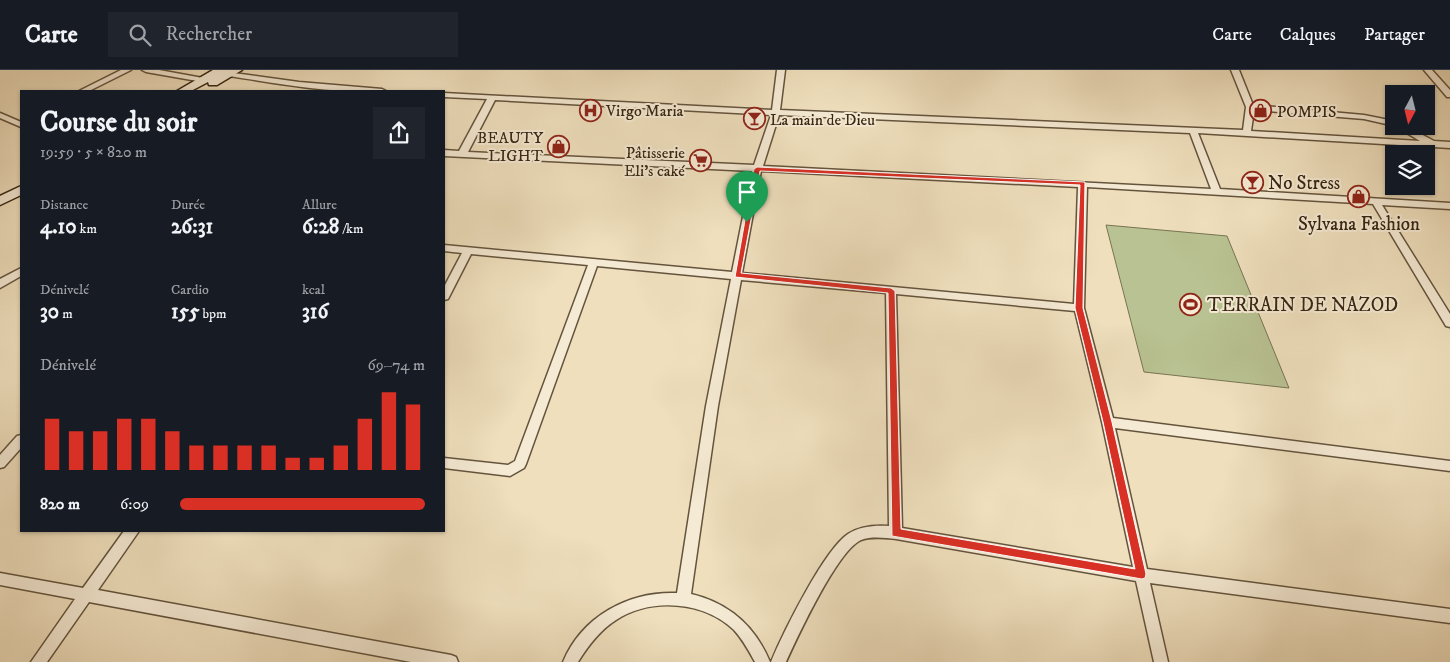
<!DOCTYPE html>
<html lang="fr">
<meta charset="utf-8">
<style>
body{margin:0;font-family:"IM FELL DW Pica",serif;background:#20242c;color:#f1f3f6;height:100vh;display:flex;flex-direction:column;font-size:19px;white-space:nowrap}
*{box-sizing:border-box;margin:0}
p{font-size:16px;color:#9ea1a6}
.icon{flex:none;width:28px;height:28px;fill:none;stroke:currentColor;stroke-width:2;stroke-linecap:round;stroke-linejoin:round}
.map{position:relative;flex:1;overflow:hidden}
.drawer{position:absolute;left:20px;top:20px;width:425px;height:442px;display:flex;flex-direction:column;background:#171b24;border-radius:0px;box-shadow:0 1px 4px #0004}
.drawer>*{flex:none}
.needle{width:32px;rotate:187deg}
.buttons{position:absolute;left:1385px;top:15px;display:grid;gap:10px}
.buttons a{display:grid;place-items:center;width:50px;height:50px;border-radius:0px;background:#171b24;box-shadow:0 1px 4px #0004;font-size:25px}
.pin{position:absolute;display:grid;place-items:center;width:42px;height:42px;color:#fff;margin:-51px -21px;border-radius:50% 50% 50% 0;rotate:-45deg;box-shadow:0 0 5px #0007}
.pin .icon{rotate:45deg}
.round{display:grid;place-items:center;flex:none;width:52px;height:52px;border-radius:0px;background:#20242c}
.summary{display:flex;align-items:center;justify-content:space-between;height:85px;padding:0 20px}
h1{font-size:28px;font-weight:800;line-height:38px}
.stats{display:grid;grid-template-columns:repeat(3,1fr);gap:8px;height:85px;padding:5px 20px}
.stats div{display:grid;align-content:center}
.stats b{font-size:21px;font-weight:800}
.stats small{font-size:14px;font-weight:400}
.stats p{font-size:14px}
.chart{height:140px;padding:10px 20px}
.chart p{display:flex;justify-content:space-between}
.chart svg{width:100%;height:90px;margin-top:5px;stroke:#d93025;stroke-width:6}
ul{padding:0 20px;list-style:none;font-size:16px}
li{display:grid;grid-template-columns:80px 60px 1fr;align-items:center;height:38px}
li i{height:12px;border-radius:6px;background:#d93025}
header{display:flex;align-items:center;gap:30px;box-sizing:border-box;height:70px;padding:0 25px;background:#171b24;border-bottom:1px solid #363941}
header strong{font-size:24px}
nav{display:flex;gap:28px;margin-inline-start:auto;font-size:18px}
.search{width:350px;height:45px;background:#20242c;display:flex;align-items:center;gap:12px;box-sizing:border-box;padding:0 18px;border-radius:0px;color:#9ea1a6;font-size:19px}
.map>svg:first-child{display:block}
.green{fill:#b9c292;stroke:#777452}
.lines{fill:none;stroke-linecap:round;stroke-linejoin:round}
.street-casing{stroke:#64543d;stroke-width:3}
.secondary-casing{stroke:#352512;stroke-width:3}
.street{fill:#f5ead4;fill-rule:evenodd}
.secondary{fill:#f5ead4;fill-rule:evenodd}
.route{fill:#d93025;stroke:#fff;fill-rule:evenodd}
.labels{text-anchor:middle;stroke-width:4;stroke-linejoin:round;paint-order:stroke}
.far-poi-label{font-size:16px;fill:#352512;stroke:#f5ead4;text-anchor:start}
.poi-label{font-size:19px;fill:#352512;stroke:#f5ead4;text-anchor:start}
</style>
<header>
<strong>Carte</strong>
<div class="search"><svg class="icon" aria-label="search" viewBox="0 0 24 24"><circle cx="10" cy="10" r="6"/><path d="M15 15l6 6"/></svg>Rechercher</div>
<nav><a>Carte</a><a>Calques</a><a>Partager</a></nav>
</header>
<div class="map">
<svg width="1450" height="592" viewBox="0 0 1450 592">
<rect width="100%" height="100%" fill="#efdfbd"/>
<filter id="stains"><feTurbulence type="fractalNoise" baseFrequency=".004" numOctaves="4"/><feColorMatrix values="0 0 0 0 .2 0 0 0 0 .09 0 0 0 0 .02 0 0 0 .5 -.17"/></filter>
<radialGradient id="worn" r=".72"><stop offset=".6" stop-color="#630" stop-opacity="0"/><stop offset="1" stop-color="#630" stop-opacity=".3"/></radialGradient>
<path class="green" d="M 1106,155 L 1227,166 L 1289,318 L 1144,302 Z"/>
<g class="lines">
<defs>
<path id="street" d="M 121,0 L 131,0 L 89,21 L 79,21 Z
M 142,0 L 159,0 L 203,8 L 207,10 L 203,12 L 146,2 Z
M 777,0 L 785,0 L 780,40 L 1243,60 L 1246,37 L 1231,0 L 1239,0 L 1253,35 L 1364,45 L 1394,51 L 1394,56 L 1406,56 L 1434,71 L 1450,72 L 1450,78 L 1198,63 L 1220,119 L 1450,133 L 1450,139 L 1382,135 L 1450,244 L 1450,257 L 1446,256 L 1373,134 L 1087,117 L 1084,238 L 1113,348 L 1450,391 L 1450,401 L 1115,358 L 1147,499 L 1450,539 L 1450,553 L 1150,513 L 1168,592 L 1154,592 L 1136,511 L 896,469 C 885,468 872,466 861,470 C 837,481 798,566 786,592 L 771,592 C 783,563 824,480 848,464 C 860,456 876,455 889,456 L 886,223 L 741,210 L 718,336 L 691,524 C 729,533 755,556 770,592 L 755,592 C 749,581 743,570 734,560 C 704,531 651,527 616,550 C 600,560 588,576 578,592 L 563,592 C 582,546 629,521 677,523 L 706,336 L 731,209 L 597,196 L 526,394 L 524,398 L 510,406 L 444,398 L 444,388 L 508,395 L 515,391 L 588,195 L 471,184 L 448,229 L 444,230 L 444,217 L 462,183 L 444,181 L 444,175 L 732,202 L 752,101 L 444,86 L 444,80 L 459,81 L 487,29 L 444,27 L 444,23 L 772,40 ZM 495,30 L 771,45 L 754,95 L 468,82 ZM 1254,40 L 1364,49 L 1395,56 L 1420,71 L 1251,61 ZM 779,45 L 1190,63 L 1211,119 L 763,96 ZM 761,101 L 1078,117 L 1074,234 L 742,203 ZM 896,224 L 1075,241 L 1102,352 L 1133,497 L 902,458 Z
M 1424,0 L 1432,0 L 1450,20 L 1450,27 L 1447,27 Z
M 226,2 L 299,12 L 382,19 L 386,21 C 334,24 280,14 229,6 L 225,4 Z
M 0,43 L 21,52 L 21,57 L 0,48 Z
M 21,198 L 21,206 L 0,218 L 0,209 Z
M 21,365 L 21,378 L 4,397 L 0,398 L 0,385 L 17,366 Z
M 124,461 L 139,461 L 98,520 L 451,585 L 456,587 L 458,592 L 411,592 L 89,532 L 47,592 L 31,592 L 75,529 L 0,515 L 0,503 L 83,518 Z"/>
<path id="secondary" d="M 213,0 L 242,0 L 217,15 L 209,15 L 208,12 L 191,21 L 177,21 Z
M 21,116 L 21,125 L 0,135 L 0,126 Z"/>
</defs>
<use href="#street" class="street-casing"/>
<use href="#secondary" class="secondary-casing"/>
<use href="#street" class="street"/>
<use href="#secondary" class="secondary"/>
</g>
<path class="route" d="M 757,97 L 1085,112 L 1083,238 L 1112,352 L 1146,504 L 1145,508 L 1142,509 L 892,466 L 888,223 L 735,207 L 754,99 ZM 760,101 L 1080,115 L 1075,238 L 1103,352 L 1135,499 L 901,459 L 895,221 L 891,218 L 741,203 Z"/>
<defs>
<symbol id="hospital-ring" viewBox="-11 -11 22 22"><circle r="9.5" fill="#f5ead4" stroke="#8f2418" stroke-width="1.5"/><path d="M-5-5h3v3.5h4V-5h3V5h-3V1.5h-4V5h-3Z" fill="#8f2418"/></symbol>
<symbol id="shop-ring" viewBox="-11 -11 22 22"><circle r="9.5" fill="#f5ead4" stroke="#8f2418" stroke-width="1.5"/><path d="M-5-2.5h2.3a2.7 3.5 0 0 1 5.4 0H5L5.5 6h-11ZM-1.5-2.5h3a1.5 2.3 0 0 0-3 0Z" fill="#8f2418"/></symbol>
<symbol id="bar-ring" viewBox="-11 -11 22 22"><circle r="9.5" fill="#f5ead4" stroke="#8f2418" stroke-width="1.5"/><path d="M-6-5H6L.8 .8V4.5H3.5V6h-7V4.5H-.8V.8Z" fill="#8f2418"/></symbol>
<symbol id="supermarket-ring" viewBox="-11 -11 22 22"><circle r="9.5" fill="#f5ead4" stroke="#8f2418" stroke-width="1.5"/><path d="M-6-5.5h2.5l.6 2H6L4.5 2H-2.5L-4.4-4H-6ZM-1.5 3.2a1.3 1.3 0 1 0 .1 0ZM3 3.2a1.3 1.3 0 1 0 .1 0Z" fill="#8f2418"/></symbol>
<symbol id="stadium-ring" viewBox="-11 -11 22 22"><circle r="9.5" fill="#f5ead4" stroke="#8f2418" stroke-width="1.5"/><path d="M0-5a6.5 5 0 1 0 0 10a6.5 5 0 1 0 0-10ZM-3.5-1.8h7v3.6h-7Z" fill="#8f2418"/></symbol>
</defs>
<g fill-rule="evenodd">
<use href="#hospital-ring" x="578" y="28" width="25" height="25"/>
<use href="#shop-ring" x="1248" y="28" width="25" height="25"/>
<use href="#bar-ring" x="742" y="36" width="25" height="25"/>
<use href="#shop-ring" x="546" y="64" width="25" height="25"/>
<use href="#supermarket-ring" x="688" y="78" width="25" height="25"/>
<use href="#bar-ring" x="1240" y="100" width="25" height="25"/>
<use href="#shop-ring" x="1346" y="114" width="25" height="25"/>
<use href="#stadium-ring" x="1178" y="222" width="25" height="25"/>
</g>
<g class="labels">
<g class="far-poi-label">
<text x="606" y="46">Virgo Maria</text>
<text x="1277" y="47">POMPIS</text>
<text x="770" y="55">La main de Dieu</text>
<text x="543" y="73" text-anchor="end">BEAUTY<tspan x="543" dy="18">LIGHT</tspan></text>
<text x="685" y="88" text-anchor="end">Pâtisserie<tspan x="685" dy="18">Eli's caké</tspan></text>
</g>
<g class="poi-label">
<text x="1268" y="119">No Stress</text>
<text x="1359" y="160" text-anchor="middle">Sylvana Fashion</text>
<text x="1207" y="241">TERRAIN DE NAZOD</text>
</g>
</g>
<rect width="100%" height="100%" filter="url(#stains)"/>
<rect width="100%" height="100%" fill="url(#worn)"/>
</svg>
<div class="buttons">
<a><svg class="needle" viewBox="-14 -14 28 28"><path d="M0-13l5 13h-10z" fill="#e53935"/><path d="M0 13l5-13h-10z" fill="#9ea1a6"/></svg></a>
<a><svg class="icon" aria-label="layers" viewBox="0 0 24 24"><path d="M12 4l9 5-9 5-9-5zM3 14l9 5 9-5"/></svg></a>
</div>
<div class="pin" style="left:747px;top:152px;background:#1e9e55"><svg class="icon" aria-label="arrive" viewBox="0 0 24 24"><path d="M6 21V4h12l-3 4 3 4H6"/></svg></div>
<section class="drawer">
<div class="summary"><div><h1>Course du soir</h1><p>19:59 · 5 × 820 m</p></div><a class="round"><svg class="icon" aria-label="share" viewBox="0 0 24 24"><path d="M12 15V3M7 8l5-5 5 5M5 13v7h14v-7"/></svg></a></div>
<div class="stats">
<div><p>Distance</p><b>4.10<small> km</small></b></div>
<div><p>Durée</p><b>26:31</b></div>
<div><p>Allure</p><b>6:28<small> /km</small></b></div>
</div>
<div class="stats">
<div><p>Dénivelé</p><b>30<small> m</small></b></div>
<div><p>Cardio</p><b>155<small> bpm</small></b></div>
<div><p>kcal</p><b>316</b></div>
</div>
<div class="chart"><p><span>Dénivelé</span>69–74 m</p>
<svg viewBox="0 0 160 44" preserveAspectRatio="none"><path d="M5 44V19M15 44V25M25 44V25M35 44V19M45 44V19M55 44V25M65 44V32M75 44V32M85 44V32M95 44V32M105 44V38M115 44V38M125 44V32M135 44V19M145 44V6M155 44V12"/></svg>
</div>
<ul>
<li><b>820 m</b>6:09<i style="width:100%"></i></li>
</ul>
</section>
</div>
